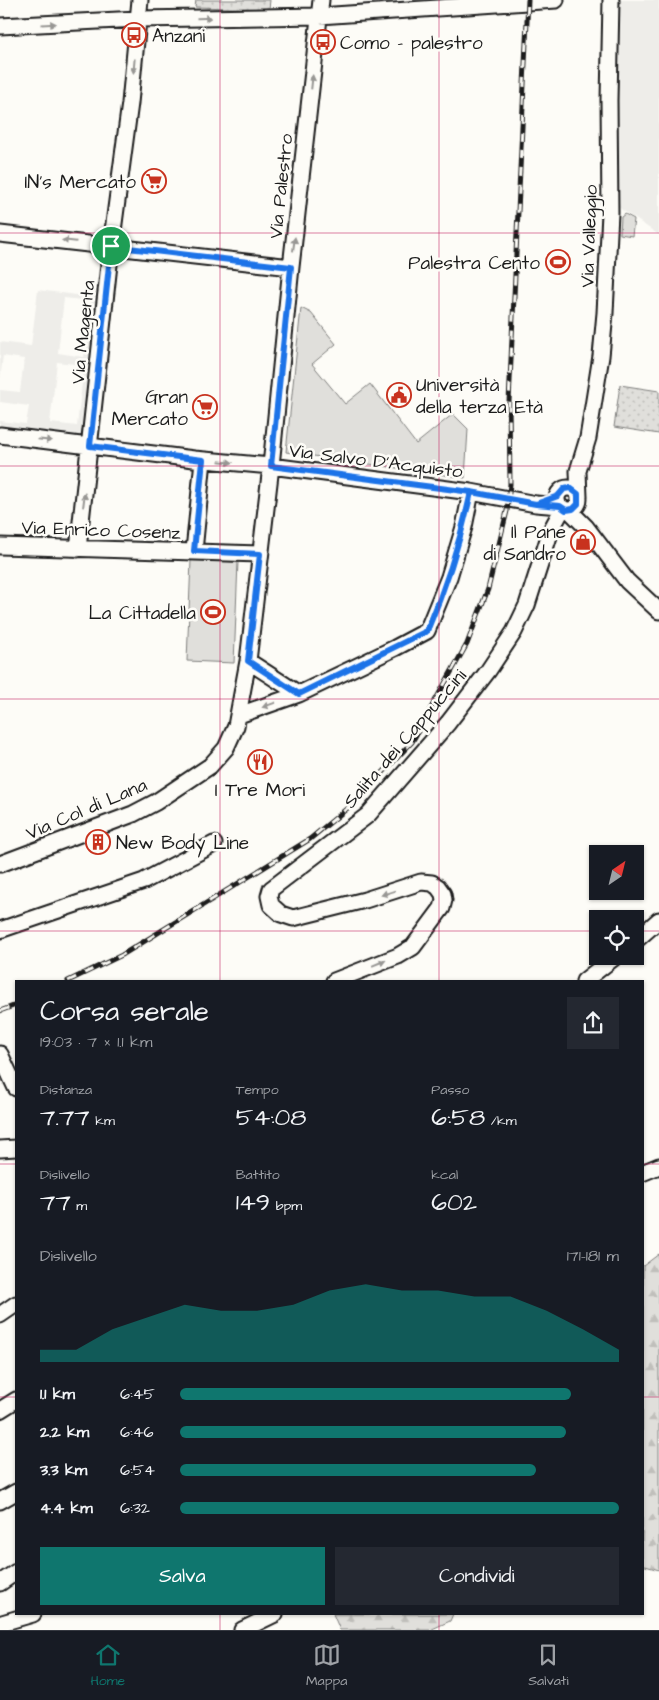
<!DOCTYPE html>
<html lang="it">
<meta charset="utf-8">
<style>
body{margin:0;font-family:"Architects Daughter",sans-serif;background:#242831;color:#f1f3f6;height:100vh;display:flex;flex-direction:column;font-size:19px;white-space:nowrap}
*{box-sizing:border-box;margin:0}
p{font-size:16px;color:#9ea1a6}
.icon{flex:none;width:28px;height:28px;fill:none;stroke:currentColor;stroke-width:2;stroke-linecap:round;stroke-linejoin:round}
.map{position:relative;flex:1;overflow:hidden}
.panel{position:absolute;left:15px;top:980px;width:629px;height:635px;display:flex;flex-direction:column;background:#171b24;border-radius:0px;box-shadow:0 1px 4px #0004}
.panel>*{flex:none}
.needle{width:32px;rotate:35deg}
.buttons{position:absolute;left:589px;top:845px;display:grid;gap:10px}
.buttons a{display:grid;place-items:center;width:55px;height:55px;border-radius:0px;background:#171b24;box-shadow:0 1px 4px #0004;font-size:25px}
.pin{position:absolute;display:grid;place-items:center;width:42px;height:42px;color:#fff;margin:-21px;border:2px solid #fff;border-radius:50%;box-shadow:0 1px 5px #0007}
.round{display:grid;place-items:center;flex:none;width:52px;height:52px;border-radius:0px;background:#242831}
.head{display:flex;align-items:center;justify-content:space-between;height:85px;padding:0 25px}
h1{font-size:28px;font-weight:600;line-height:38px}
.figures{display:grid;grid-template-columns:repeat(3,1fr);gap:8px;height:85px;padding:5px 25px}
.figures div{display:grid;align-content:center}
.figures b{font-size:25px;font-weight:600}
.figures small{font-size:14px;font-weight:400}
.figures p{font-size:14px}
.chart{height:140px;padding:10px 25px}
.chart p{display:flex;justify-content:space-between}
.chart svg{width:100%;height:90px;margin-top:5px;fill:#0f766e;opacity:.7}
.button{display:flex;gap:10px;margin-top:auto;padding:10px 25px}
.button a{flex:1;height:58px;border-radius:0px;background:#0f766e;color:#fff;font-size:20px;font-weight:600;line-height:58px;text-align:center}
.button a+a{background:#242831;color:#f1f3f6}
ul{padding:0 25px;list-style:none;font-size:16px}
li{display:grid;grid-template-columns:80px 60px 1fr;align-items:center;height:38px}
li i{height:12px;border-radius:6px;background:#0f766e}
.dock{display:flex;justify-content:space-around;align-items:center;height:70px;border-top:1px solid #363941;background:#171b24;font-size:14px;color:#9ea1a6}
.dock a{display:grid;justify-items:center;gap:2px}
.dock .selected{color:#0f766e}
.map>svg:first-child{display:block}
.built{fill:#eeede9;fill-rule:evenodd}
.green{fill:#e0dfdb;stroke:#7e7e7c}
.forest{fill:url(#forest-firs);stroke:#7e7e7c}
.park{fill:url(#park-dots);stroke:#7e7e7c}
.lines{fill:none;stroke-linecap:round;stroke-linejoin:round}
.minor-casing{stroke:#1c1c1c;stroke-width:19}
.minor{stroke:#fdfcf7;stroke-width:15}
.rail-casing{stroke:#1c1c1c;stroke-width:5}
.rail{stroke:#fdfcf7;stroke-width:3;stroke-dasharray:9;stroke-linecap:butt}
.oneway{fill:#989794}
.route-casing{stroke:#fff;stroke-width:10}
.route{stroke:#1a73e8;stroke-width:6}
.grid{fill:none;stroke:#c2185b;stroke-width:1;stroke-opacity:0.55}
.labels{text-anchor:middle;stroke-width:5;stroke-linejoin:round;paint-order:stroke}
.poi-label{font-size:19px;fill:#1c1c1c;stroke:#fdfcf7;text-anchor:end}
.street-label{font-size:19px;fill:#1c1c1c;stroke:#fdfcf7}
</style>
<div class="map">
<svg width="659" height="1630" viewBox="0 0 659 1630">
<defs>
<pattern id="forest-firs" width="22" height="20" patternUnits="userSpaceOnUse" patternTransform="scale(1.25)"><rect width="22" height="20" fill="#e0dfdb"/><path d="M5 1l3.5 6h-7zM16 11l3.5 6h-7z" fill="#c0bfbb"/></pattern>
<pattern id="park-dots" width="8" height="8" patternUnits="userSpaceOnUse" patternTransform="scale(1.25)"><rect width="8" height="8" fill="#e0dfdb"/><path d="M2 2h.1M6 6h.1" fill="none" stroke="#c0bfbb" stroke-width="1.8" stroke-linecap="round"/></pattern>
</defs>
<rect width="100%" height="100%" fill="#fdfcf7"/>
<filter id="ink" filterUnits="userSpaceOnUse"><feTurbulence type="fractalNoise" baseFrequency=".02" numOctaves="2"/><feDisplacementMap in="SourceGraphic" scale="10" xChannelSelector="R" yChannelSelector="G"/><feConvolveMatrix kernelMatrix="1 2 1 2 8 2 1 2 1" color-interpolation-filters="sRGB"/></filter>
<g filter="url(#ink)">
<path class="built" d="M 619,0 L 659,0 L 659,235 L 618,207 L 616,100 Z
M 38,290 L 100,298 L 82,439 L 0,428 L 0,421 L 26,424 L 29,406 L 0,402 L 0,390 L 20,392 L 24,359 L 3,356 L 0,379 L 0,342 L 31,346 ZM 64,298 L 91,301 L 84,357 L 58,353 ZM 57,362 L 84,365 L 77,426 L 50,423 Z"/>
<path class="green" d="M 625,214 L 634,219 L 632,236 L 620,234 L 621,217 Z
M 301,308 L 311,313 L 336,344 L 312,364 L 345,404 L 370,384 L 416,444 L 453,414 L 468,429 L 465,478 L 286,452 Z
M 191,560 L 238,562 L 234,663 L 187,661 Z"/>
<path class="forest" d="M 659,1254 L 659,1570 L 642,1565 L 643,1266 Z
M 333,1614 L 453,1614 L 450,1621 L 430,1630 L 340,1630 Z"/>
<path class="park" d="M 196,0 L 270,0 L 269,9 L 195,7 Z
M 620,385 L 659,391 L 659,434 L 614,427 Z"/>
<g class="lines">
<defs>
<path id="minor" d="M 0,26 L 138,19 L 319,16 L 556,0
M 0,234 L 291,267
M 0,435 L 194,459 L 271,466 L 471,492 L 536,504 L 560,506
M557 499a11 11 0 1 1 22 0a11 11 0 1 1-22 0Z
M 579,497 L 578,471 L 588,438 L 601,356 L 605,313 L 610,213 L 609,100 L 611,0
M 569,510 L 586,527 L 627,581 L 659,611
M 0,546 L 260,554
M 78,549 L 111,246 L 130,103 L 140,0
M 194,551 L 203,460
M 248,661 L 299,694 L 395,648 L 427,631 L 449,577 L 464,527 L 471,492
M 239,715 L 299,694
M 0,864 L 133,814 L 156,802 L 210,766 L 226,748 L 236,726 L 248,661 L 271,466 L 291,267 L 321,0
M 0,930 L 144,881 L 214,844
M 635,941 L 659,920
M 334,981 L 398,956 L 413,947 L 442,908 L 444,900 L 443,894 L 438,887 L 432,883 L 421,882 L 365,900 L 293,918 L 281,914 L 271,905 L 269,896 L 271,889 L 368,815 L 448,723 L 488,671 L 514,632 L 527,605 L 551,530 L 563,508
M 584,981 L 616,956
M 0,1054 L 16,1088
M 0,1149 L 16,1148
M 642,1173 L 659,1166
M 0,1315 L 16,1304
M 0,1410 L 16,1400
M 0,1501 L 16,1492
M 0,1583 L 16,1572
M 2,1623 L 33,1614
M 242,1630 L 275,1614"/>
</defs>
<use href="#minor" class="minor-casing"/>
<use href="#minor" class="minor"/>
<defs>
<path id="rail" d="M 68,981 L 122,955 L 310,839 L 356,801 L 412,742 L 467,644 L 488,589 L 507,511 L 510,484 L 509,402 L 528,0
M 0,1011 L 16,1005"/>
</defs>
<use href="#rail" class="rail-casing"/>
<use href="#rail" class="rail"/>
</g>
<defs><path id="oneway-solid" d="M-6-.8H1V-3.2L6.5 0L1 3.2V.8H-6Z" transform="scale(1.25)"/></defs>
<g class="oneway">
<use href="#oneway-solid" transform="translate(204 18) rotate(-1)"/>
<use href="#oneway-solid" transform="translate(49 24) rotate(-3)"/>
<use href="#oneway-solid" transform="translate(134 66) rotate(95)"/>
<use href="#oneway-solid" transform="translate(312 82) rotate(-84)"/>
<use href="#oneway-solid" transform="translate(69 241) rotate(-174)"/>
<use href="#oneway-solid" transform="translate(294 244) rotate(-82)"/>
<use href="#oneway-solid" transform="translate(45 440) rotate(6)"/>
<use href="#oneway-solid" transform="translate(226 462) rotate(6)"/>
<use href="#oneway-solid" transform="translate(84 500) rotate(-83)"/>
<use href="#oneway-solid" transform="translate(269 705) rotate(160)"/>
<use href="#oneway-solid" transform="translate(388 893) rotate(162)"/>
<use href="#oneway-solid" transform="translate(379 963) rotate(-22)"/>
</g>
</g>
<g class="lines" filter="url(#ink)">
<defs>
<path id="route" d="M 111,246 L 291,267 L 271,466 L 471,492 L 536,504 L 560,506 L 566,510 L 573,509 L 578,504 L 578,494 L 570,488 L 564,489 L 558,496 L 536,504 L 471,492 C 460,543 447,584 427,631 L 299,694 L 248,661 L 260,554 L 194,551 L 203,460 L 90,446 L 111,246"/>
</defs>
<use href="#route" class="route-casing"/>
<use href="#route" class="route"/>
</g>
<path class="grid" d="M 220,0 L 220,981M 439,0 L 439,981M 0,233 L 659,233M 0,466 L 659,466M 0,699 L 659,699M 0,931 L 598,931M 635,931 L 659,931M 0,1164 L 16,1164M 642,1164 L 659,1164M 0,1397 L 16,1397M 642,1397 L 659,1397M 220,1614 L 220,1630M 439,1614 L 439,1630"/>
<defs>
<symbol id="bus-ring" viewBox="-11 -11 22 22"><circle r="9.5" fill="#fdfcf7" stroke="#c8321e" stroke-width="1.5"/><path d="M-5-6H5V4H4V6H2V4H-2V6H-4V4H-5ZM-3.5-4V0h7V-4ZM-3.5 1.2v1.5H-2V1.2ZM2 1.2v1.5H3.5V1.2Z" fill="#c8321e"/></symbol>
<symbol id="supermarket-ring" viewBox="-11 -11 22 22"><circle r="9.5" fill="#fdfcf7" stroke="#c8321e" stroke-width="1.5"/><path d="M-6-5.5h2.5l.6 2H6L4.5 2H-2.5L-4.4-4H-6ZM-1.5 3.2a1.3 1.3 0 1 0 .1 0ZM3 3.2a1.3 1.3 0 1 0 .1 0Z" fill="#c8321e"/></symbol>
<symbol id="stadium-ring" viewBox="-11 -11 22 22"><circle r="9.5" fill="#fdfcf7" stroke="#c8321e" stroke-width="1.5"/><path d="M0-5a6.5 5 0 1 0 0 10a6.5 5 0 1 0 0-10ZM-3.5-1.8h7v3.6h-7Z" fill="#c8321e"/></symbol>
<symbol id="civic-ring" viewBox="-11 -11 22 22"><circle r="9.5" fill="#fdfcf7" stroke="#c8321e" stroke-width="1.5"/><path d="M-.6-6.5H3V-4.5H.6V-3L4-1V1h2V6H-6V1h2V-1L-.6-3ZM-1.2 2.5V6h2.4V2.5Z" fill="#c8321e"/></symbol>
<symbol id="shop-ring" viewBox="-11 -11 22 22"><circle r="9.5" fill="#fdfcf7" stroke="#c8321e" stroke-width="1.5"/><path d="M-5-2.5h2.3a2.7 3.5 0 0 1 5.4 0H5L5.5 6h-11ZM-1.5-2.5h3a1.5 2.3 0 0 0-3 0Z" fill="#c8321e"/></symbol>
<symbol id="restaurant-ring" viewBox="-11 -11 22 22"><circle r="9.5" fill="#fdfcf7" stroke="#c8321e" stroke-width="1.5"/><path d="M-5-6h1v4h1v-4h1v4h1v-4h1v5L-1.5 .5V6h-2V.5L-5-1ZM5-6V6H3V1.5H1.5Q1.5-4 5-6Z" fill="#c8321e"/></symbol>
<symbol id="building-ring" viewBox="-11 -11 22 22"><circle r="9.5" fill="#fdfcf7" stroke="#c8321e" stroke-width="1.5"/><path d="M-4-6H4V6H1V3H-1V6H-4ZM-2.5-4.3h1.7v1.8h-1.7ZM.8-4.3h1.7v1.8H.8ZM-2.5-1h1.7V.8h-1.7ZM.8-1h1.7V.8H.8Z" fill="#c8321e"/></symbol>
</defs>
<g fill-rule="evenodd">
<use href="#bus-ring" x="120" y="21" width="28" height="28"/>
<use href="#bus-ring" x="309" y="28" width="28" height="28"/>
<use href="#supermarket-ring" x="140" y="167" width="28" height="28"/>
<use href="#stadium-ring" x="544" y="248" width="28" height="28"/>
<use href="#civic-ring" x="385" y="381" width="28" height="28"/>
<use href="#supermarket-ring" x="191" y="393" width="28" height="28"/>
<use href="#shop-ring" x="569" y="528" width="28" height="28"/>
<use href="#stadium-ring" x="199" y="598" width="28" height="28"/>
<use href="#restaurant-ring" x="246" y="748" width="28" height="28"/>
<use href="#building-ring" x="84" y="828" width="28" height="28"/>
</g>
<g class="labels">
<g class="poi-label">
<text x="152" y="42" text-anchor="start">Anzani</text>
<text x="340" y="49" text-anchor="start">Como - palestro</text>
<text x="136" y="188">IN's Mercato</text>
<text x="540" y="269">Palestra Cento</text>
<text x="416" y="391" text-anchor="start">Università<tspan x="416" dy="22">della terza Età</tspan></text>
<text x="188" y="403">Gran<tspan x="188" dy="22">Mercato</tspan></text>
<text x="566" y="538">Il Pane<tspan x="566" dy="22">di Sandro</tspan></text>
<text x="196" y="619">La Cittadella</text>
<text x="260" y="796" text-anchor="middle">I Tre Mori</text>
<text x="116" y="849" text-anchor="start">New Body Line</text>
</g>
<g class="street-label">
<text transform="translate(280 186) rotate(-84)" y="7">Via Palestro</text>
<text transform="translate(588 236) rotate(-88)" y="7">Via Valleggio</text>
<text transform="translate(82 332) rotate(-84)" y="7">Via Magenta</text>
<text transform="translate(376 460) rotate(7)" y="7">Via Salvo D'Acquisto</text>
<text transform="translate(101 529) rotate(2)" y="7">Via Enrico Cosenz</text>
<text transform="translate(404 738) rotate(-49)" y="7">Salita dei Cappuccini</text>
<text transform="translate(86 808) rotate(-23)" y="7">Via Col di Lana</text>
</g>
</g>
</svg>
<div class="buttons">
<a><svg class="needle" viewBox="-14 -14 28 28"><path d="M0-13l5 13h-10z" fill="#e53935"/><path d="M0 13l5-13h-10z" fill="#9ea1a6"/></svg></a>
<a><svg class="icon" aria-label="locate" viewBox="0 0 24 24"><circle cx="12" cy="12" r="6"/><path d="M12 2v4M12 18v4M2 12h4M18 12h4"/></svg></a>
</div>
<div class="pin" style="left:111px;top:246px;background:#1e9e55"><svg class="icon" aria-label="arrive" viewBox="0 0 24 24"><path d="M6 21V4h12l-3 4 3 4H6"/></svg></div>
<section class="panel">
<div class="head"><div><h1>Corsa serale</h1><p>19:03 · 7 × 1.1 km</p></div><a class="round"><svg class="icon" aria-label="share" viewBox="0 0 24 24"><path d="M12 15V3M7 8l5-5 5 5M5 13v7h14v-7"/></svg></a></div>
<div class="figures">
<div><p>Distanza</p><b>7.77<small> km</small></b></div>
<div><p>Tempo</p><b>54:08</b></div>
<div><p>Passo</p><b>6:58<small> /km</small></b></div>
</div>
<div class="figures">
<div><p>Dislivello</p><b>77<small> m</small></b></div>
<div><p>Battito</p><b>149<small> bpm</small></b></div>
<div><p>kcal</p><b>602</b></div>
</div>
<div class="chart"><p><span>Dislivello</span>171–181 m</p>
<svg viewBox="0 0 160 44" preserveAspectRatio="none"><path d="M0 44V38L10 38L20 28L30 22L40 16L50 19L60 19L70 16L80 9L90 6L100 9L110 9L120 12L130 12L140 19L150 28L160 38V44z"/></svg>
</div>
<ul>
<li><b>1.1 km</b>6:45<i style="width:89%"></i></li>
<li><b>2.2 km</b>6:46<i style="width:88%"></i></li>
<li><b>3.3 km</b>6:54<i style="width:81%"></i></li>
<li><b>4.4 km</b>6:32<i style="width:100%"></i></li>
</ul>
<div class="button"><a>Salva</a><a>Condividi</a></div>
</section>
</div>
<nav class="dock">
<a class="selected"><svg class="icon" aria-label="home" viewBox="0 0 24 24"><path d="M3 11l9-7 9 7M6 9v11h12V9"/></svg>Home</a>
<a><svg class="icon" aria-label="map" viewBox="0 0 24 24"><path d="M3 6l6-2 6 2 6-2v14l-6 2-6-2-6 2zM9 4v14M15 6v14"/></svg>Mappa</a>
<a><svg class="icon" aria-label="saved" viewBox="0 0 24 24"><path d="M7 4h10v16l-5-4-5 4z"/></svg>Salvati</a>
</nav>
